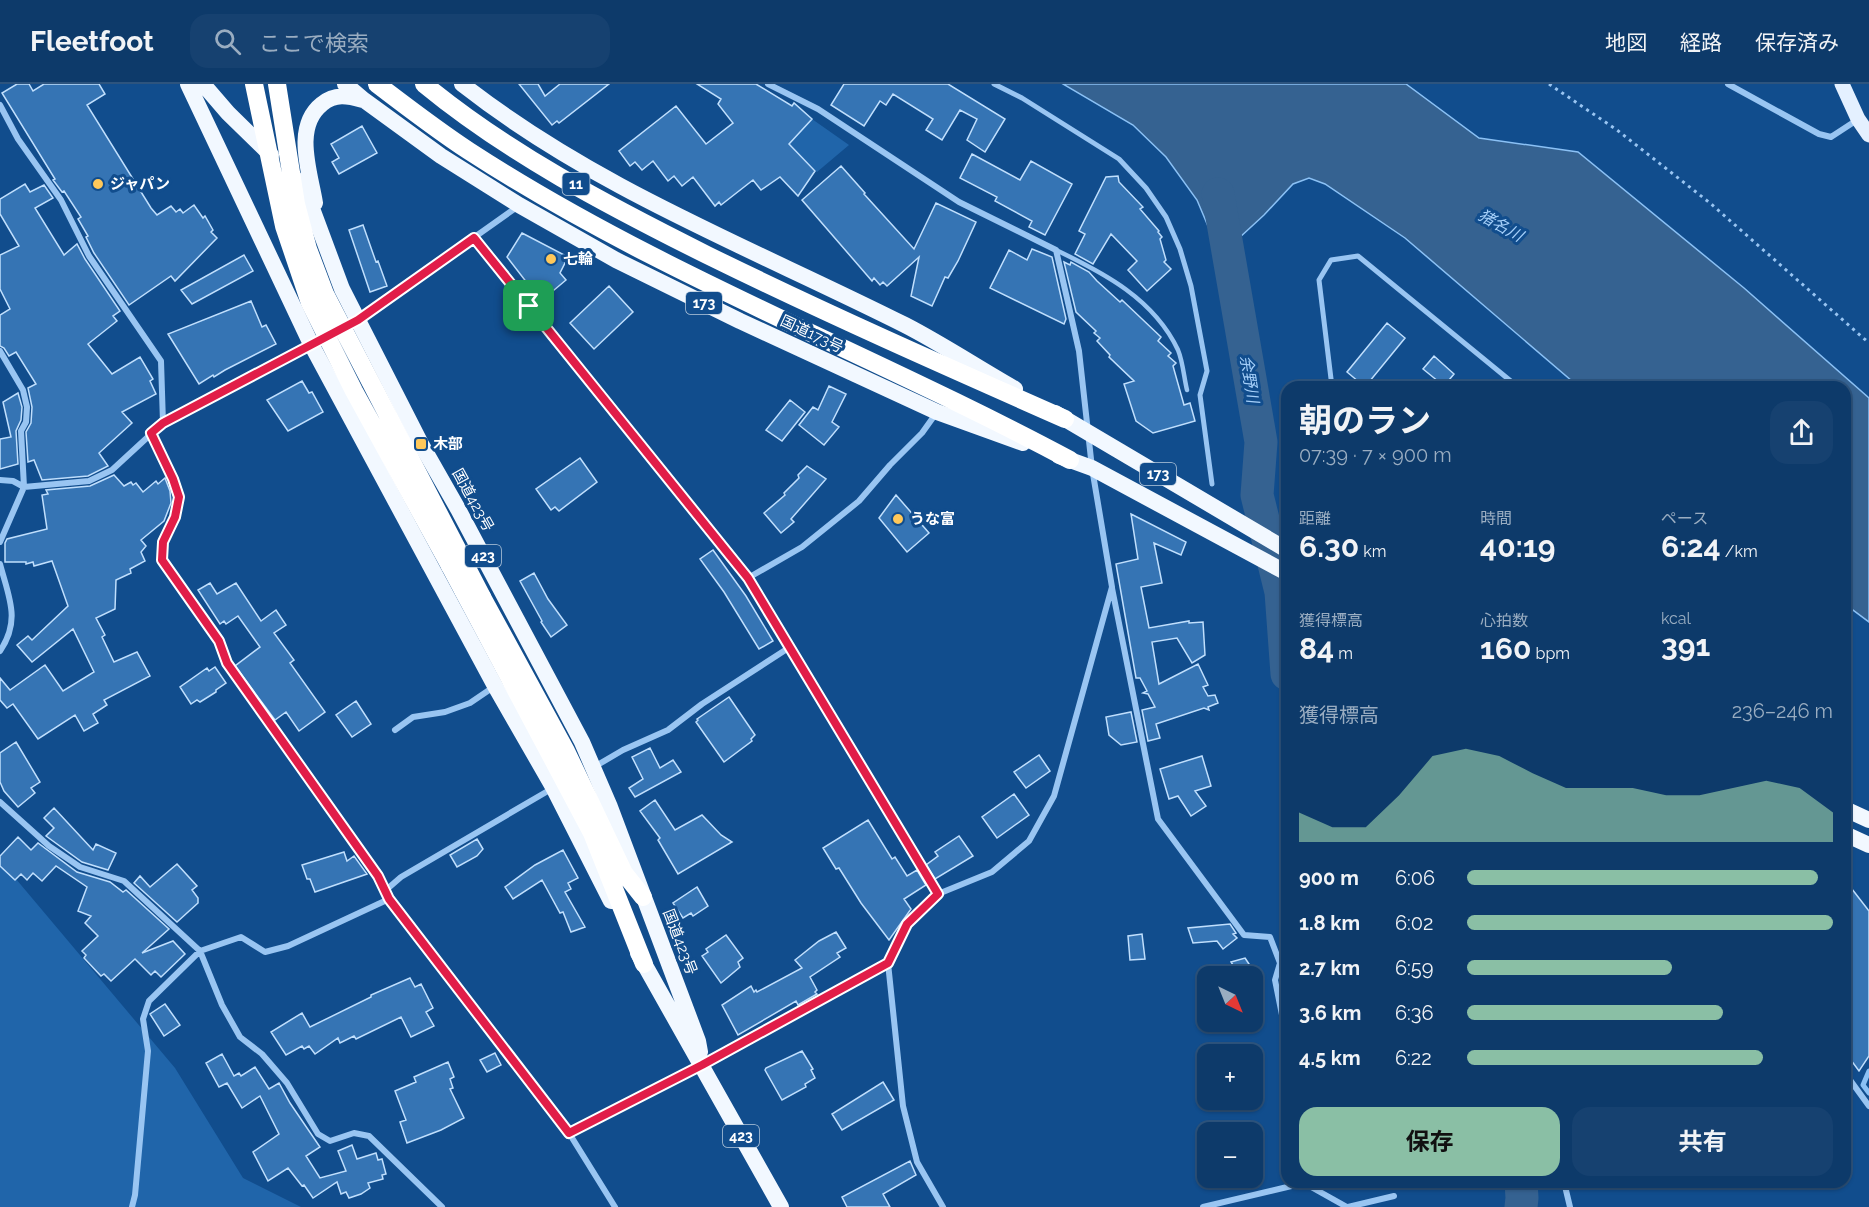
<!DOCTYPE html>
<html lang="ja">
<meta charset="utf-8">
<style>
body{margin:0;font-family:Raleway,"Noto Sans JP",sans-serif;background:#164170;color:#f1f3f6;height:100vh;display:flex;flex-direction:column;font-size:22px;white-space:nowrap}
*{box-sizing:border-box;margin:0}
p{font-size:20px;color:#9aadc1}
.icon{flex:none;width:33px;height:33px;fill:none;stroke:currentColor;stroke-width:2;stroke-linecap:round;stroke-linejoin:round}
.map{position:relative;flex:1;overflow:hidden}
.side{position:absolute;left:1281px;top:297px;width:570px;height:807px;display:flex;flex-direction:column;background:#0d3a6a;border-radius:18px;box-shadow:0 2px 4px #0004,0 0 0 2px #2d547e}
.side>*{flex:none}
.needle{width:39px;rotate:137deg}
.tools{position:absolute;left:1197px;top:882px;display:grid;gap:12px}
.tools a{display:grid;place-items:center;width:66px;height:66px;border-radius:12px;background:#0d3a6a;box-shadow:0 2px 4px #0004,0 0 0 2px #2d547e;font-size:30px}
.pin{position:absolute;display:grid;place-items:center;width:51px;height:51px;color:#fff;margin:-26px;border-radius:12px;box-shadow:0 3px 9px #0006}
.round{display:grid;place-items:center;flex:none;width:63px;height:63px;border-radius:18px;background:#164170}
.head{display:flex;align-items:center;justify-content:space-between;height:102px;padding:0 18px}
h1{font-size:33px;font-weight:700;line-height:45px}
.figures{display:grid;grid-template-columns:repeat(3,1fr);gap:9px;height:102px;padding:6px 18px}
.figures div{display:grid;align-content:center}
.figures b{font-size:30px;font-weight:700}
.figures small{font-size:16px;font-weight:400}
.figures p{font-size:16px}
.chart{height:168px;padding:12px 18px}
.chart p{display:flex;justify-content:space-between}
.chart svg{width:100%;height:108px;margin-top:6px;fill:#8abfa5;opacity:.7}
.button{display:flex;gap:12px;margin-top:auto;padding:12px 18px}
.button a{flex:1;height:69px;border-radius:18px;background:#8abfa5;color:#111;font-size:24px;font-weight:700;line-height:69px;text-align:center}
.button a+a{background:#164170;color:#f1f3f6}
ul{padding:0 18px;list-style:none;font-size:20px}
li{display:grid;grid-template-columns:96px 72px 1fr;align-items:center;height:45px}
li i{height:15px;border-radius:8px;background:#8abfa5}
header{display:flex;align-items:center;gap:36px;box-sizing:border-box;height:84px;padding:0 30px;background:#0d3a6a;border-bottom:2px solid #2d547e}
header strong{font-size:28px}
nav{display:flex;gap:33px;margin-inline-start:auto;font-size:21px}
.search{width:420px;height:54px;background:#164170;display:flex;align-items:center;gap:15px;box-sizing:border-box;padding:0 21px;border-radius:18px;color:#9aadc1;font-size:22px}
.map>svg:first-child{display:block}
.green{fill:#2065aa}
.water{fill:#356291;stroke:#8bc1f5;stroke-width:1.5}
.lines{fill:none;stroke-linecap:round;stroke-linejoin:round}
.stream{stroke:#8bc1f5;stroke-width:5}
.river{stroke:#356291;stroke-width:33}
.building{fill:#3574b4;stroke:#c0dffd;stroke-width:1.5}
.path{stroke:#99c5f2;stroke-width:3;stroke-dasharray:3 4.5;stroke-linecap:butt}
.service{stroke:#99c5f2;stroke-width:4.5}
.pedestrian{stroke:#99c5f2;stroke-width:5}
.minor{stroke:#99c5f2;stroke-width:6}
.primary{stroke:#e4f0ff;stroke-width:15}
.trunk{stroke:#f2f8ff;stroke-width:16}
.motorway{stroke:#fff;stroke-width:18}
.motorway-bridge{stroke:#fff;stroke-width:18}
.route-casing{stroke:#fff;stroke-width:12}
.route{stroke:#e11d48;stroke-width:8}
.poi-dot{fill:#ffc85a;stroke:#114d8d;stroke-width:2}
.labels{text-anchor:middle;stroke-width:6;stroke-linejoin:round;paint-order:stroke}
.shield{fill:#114d8d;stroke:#b8cadd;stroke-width:1.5}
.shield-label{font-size:14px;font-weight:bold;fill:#fff}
.poi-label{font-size:15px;font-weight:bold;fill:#fff;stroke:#114d8d;text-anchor:start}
.street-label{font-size:15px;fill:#fff;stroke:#114d8d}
.water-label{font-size:16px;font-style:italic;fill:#a5cff9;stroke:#114d8d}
</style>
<header>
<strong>Fleetfoot</strong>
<div class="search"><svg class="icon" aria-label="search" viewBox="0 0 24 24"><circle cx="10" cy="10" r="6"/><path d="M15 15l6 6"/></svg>ここで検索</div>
<nav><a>地図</a><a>経路</a><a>保存済み</a></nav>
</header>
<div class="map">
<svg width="1869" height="1123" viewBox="0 0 1869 1123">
<rect width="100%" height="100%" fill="#114d8d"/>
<path class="green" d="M 812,35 L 849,61 L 817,88 L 789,60 Z
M 0,776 L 175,984 L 243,1094 L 301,1123 L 0,1123 Z"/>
<path class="water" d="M 1063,0 L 1406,0 L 1479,54 L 1578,68 L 1744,204 L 1869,314 L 1869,538 L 1845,520 L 1845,303 L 1579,303 L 1405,154 L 1325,100 L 1309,94 L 1293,100 L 1264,131 L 1239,154 L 1213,154 L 1197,116 L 1166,73 L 1133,41 Z"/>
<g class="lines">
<path class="stream" d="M 1869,987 L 1863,1001 L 1869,1009"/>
<path class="river" d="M 1218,110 L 1261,358 L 1257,411 L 1281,508 L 1287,590
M 1521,1098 L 1522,1114 L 1521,1123"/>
</g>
<path class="building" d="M 17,0 L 29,0 L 33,7 L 44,0 L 99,0 L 105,10 L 87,21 L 151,124 L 157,131 L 171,122 L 176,128 L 180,125 L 183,129 L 194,121 L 203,134 L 205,132 L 213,146 L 211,148 L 217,154 L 175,197 L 171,192 L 129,221 L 94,169 L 86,153 L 88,152 L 78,135 L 81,133 L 64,107 L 62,108 L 53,96 L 55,95 L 2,9 Z
M 519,0 L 538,0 L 545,12 L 560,0 L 609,0 L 559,39 L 557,37 L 552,41 Z
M 697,0 L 756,0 L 792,22 L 794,19 L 812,35 L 789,60 L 815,87 L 798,112 L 780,93 L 761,106 L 753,96 L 721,121 L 719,118 L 715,122 L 693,93 L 682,102 L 674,92 L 668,97 L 653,77 L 642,86 L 635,78 L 630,82 L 619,67 L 676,22 L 706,60 L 733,39 L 718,20 L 721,15 Z
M 844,0 L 948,0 L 1005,35 L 985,68 L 967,56 L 977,35 L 960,26 L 942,56 L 926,46 L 933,35 L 893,10 L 886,21 L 880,17 L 864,42 L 831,21 Z
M 362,42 L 377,69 L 339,90 L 332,78 L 339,74 L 331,60 Z
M 972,70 L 1020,96 L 1031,77 L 1072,100 L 1045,151 L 1029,143 L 1032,137 L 995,117 L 997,113 L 960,94 Z
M 841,82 L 865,109 L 864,110 L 914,165 L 936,119 L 976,138 L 958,177 L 948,194 L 945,193 L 932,222 L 911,212 L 919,173 L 887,202 L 883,198 L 880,201 L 874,194 L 872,197 L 802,116 Z
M 1118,92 L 1119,98 L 1143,123 L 1140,125 L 1159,147 L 1158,148 L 1162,153 L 1160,155 L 1166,176 L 1164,178 L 1171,185 L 1147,207 L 1128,186 L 1137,177 L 1111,150 L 1093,180 L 1075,170 L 1085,150 L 1079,147 L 1106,93 Z
M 25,100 L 30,108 L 44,101 L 53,114 L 35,124 L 64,171 L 77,160 L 85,175 L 120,227 L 113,232 L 117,237 L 88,260 L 112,290 L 140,273 L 153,295 L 150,297 L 156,310 L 122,328 L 132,339 L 99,369 L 108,382 L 88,392 L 42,396 L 34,376 L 28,378 L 26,348 L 31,339 L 32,323 L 28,304 L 36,300 L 16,268 L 9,272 L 4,264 L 0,262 L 0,231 L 10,225 L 0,205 L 0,171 L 19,162 L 0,130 L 0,115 Z
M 363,141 L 376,178 L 378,177 L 387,202 L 370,208 L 349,146 Z
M 522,149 L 568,173 L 560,189 L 566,196 L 541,217 L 507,173 Z
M 1032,165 L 1052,173 L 1066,235 L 1064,240 L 990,204 L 1009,166 L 1027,176 Z
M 244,171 L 253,187 L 192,220 L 181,206 Z
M 1064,178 L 1070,181 L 1071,178 L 1089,188 L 1097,197 L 1120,218 L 1122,216 L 1161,253 L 1158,257 L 1171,269 L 1168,272 L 1176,279 L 1173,282 L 1184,321 L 1190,319 L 1195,337 L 1153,349 L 1136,337 L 1124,300 L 1134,297 L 1109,273 L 1110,271 L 1097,257 L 1100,254 L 1094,249 L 1096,247 L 1076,228 Z
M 609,202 L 633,228 L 594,265 L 570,239 Z
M 251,217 L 262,243 L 266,241 L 276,260 L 225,286 L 214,293 L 213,291 L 199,300 L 168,250 Z
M 1387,239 L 1405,254 L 1365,303 L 1347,288 Z
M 1434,272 L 1454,290 L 1444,302 L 1423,285 Z
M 302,297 L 309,309 L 312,308 L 323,328 L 288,347 L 267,316 Z
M 829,302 L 846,310 L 832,338 L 839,343 L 824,361 L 799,341 L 813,323 L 818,326 Z
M 18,309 L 22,323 L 21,336 L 16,347 L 18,380 L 0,385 L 0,355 L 11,353 L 3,318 Z
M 790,316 L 805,328 L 782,357 L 766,346 Z
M 580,374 L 597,398 L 559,427 L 555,423 L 551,426 L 536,405 Z
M 807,382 L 826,395 L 791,435 L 794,438 L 781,449 L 764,429 L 785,411 L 784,409 L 799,394 L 798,391 Z
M 114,391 L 124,402 L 131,398 L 133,401 L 136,399 L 143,408 L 156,397 L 158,400 L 165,394 L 170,407 L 171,419 L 164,437 L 141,456 L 146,462 L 141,468 L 145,477 L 130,485 L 131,489 L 116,496 L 115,525 L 96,534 L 105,551 L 102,553 L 114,578 L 137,568 L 150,592 L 104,616 L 107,621 L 93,630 L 98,639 L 84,647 L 75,631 L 38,655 L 13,620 L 7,624 L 0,616 L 0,594 L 10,606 L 45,581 L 63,607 L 94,588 L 73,545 L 32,578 L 17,561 L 28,552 L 32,556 L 68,522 L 52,477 L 34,482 L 33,478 L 26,480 L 26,478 L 5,478 L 5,459 L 7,455 L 47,445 L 42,411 L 48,410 L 46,406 L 90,402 Z
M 896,411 L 929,449 L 907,468 L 879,434 Z
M 1131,430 L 1186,458 L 1181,471 L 1154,459 L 1162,499 L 1141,503 L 1149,544 L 1189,537 L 1189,539 L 1203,538 L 1205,571 L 1192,579 L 1177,554 L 1152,558 L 1159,600 L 1198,580 L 1208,601 L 1203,603 L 1208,612 L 1215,611 L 1218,619 L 1208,623 L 1209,626 L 1204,624 L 1156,640 L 1160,654 L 1148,657 L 1142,626 L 1155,623 L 1148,610 L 1143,609 L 1147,607 L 1140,594 L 1136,594 L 1116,480 L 1138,475 Z
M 713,466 L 746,512 L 773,557 L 759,565 L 724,508 L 700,475 Z
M 534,489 L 548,515 L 567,541 L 551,553 L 541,538 L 542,537 L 520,497 Z
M 210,499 L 217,510 L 236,499 L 261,537 L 276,526 L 286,541 L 274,549 L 294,576 L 290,579 L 325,628 L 299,647 L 286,628 L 275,636 L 235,582 L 260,563 L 238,532 L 226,540 L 224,537 L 220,540 L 198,506 Z
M 215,583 L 226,599 L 216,606 L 216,608 L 200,618 L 197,616 L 191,620 L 180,603 L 207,584 L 209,587 Z
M 729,613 L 755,651 L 751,655 L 752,657 L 724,678 L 696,638 L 698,636 L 697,635 Z
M 356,617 L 371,640 L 352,653 L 336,631 Z
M 1131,628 L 1137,658 L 1121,661 L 1109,651 L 1106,633 Z
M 16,658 L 40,698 L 31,704 L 35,709 L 18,723 L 4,707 L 0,698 L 0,669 Z
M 650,664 L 660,684 L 673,676 L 681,688 L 635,713 L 629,704 L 643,695 L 632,673 Z
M 1039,671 L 1050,687 L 1026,704 L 1014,688 Z
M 1202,672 L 1211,702 L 1195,707 L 1206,722 L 1191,732 L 1178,712 L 1169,715 L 1160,685 Z
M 1014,710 L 1029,731 L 997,754 L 982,733 Z
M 655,716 L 675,746 L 702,731 L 721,751 L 732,758 L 678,790 L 658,756 L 660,754 L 640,727 Z
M 54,724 L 93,766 L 96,760 L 116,769 L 108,786 L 82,778 L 46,752 L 54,744 L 44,734 Z
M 868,736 L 892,775 L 895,773 L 907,792 L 917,786 L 926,801 L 904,815 L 911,825 L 889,856 L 861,819 L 839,784 L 836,785 L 823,764 Z
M 959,752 L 973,772 L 935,795 L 926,781 L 938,772 L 935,768 Z
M 18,753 L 31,766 L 38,759 L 77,788 L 110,798 L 123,808 L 126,806 L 169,845 L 142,869 L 173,857 L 185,870 L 161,893 L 155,887 L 151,891 L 135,875 L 111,897 L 104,890 L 101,892 L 84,874 L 86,871 L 82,867 L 98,852 L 85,839 L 91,832 L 78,827 L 87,803 L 56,782 L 42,797 L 33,789 L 27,796 L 21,790 L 15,796 L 0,782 L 0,772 Z
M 477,755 L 483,765 L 477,772 L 457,783 L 450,771 Z
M 563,766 L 578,794 L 568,799 L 571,805 L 565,808 L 585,843 L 571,848 L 563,828 L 560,829 L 542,796 L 513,815 L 505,803 L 535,781 Z
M 344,768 L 347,777 L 354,772 L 367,790 L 315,808 L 310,795 L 307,795 L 302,781 Z
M 177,780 L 197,802 L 192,806 L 198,814 L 198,819 L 177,838 L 134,799 L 140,792 L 150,803 Z
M 1845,796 L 1869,827 L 1869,972 L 1859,987 L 1845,968 Z
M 697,803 L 708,822 L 693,832 L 691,829 L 683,834 L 673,819 Z
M 1230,840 L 1236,849 L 1233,850 L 1237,854 L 1223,865 L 1217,857 L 1193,859 L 1188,844 Z
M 836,848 L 846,864 L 837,869 L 840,873 L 810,893 L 817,906 L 815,908 L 817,910 L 798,921 L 796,917 L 738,951 L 722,921 L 751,902 L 754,908 L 756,906 L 757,908 L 802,884 L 795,876 L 819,857 Z
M 1142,850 L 1145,875 L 1130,876 L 1128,852 Z
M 726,851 L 743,874 L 738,878 L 740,883 L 721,899 L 702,872 L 708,868 L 706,865 Z
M 1245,874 L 1257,892 L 1240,892 L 1231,878 Z
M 410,894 L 415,903 L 421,900 L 433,924 L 426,928 L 434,942 L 411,953 L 401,933 L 356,955 L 354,952 L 340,959 L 338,954 L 315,970 L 309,962 L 304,965 L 302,962 L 286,971 L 271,948 L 302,929 L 310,943 L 371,913 L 371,911 Z
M 165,920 L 180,941 L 164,952 L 150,930 Z
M 802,967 L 813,985 L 811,986 L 815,994 L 805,1000 L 806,1003 L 782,1016 L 765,986 L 766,984 Z
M 495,969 L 501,981 L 487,988 L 480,976 Z
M 222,970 L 234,992 L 239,989 L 241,992 L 255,983 L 269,1005 L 279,999 L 290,1019 L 320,1063 L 306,1072 L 320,1094 L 346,1087 L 338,1067 L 352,1061 L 357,1075 L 376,1069 L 378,1076 L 382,1075 L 386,1090 L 382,1091 L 383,1095 L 368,1099 L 370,1104 L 361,1110 L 349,1114 L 346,1108 L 341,1110 L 337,1098 L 313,1114 L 304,1101 L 302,1102 L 288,1084 L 268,1097 L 253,1068 L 279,1050 L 260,1012 L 242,1024 L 227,999 L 219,1003 L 206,979 Z
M 448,978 L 454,993 L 450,995 L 453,1004 L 450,1005 L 464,1034 L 441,1046 L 407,1059 L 400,1038 L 406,1036 L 395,1007 L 416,998 L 414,993 Z
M 883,998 L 894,1016 L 842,1046 L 832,1030 Z
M 910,1077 L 916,1091 L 883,1110 L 890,1123 L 847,1123 L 842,1113 Z"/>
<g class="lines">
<path class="path" d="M 1549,0 L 1617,46 L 1710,119 L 1869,259"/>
<path class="service" d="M 1056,166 C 1104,189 1154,215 1178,266 C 1183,278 1184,294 1187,306"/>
<path class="pedestrian" d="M 994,0 L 1022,14 L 1119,75 L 1146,104 L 1166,133 L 1180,165 L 1191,202 L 1207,287 L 1200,311 L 1212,400
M 1332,303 L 1319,196 L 1331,176 L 1358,172 L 1518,303"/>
<path class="minor" d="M 768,0 L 818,25 L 959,118 L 1056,166 L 1079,267 L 1092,384 L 1112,503 L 1054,712 L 1029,757 L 992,788 L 938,810 L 907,840 L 888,879 L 903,1022 L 917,1078 L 943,1123
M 1728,0 L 1819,50 L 1831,53 L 1857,36
M 0,21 L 18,55 L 61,116 L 89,172 L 161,277 L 163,339
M 474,154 L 748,494 L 938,810
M 359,235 L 517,123
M 0,267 L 23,306 L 27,323 L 26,338 L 21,347 L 24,403
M 151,349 L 173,395 L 179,413 L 175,433 L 163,458 L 162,476 L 219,557 L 227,579 L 378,792 L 389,815 L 569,1049 L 615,1123
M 0,396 L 13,397 L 24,403
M 0,458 L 24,403 L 89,397 L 112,386 L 163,339 L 310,261
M 0,480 C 9,514 21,536 0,567
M 748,494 L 802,463 L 859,417 L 890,381 L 922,349 L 937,328
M 1112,504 L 1158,735 L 1244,851 L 1270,853 L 1280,879 L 1275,896 L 1287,956
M 395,646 L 413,633 L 445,628 L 470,619 L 495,602
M 594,683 L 623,666 L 668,646 L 702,620 L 790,563
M 0,718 L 49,762 L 80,783 L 124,797 L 200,867 L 222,921 L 240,953 L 262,970 L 287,999 L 318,1050 L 330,1057 L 354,1049 L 369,1052 L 442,1123
M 386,806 L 401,793 L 553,704
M 1287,968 L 1282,996 L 1287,1019
M 1845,989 L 1869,1022
M 569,1049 L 702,981 L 888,879
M 1564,1098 L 1570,1123
M 132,1123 L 135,1111 L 148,967 L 143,935 L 149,917 L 200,867 L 241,853 L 265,868 L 288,862 L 389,815
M 1203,1123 L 1304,1099 L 1347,1123
M 1348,1123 L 1394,1112"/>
<path class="primary" d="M 1842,0 L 1858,35 L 1869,51"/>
<path class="trunk" d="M 188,0 L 311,260 L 495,602 L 553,703 L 611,817
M 203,0 L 228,29 L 271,71
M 345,0 L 364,16 L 441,72 L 519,121 L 616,176 L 740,237 L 937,328 L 1023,359
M 462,0 C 596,105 754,165 905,241 C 942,260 978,284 1015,305
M 290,89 L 302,103 L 310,119 L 342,205 L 421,360 L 458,425 L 582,658 L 610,723 L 698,957 L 700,968
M 315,119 C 310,88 293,43 322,20 C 335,9 348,12 363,16
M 1055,329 L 1287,466
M 1059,372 L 1092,384 L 1287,489
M 1845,725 L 1869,736
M 1845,750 L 1869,761
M 638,869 L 781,1123"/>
<path class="motorway" d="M 377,0 C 407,23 437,46 469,67 C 658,190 872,270 1070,376
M 424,0 C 509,70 609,122 707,171 C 825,229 945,282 1065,335
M 450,482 L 592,749 L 644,880
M 482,513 L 566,667 L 624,789 L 643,813"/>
<path class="motorway-bridge" d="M 254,0 L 284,142 L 310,219 L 354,307 L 450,482
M 277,0 L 296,120 L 308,165 L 325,210 L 482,513"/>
</g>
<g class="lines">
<defs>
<path id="route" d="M 474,154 L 748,494 L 938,810 L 907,840 L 888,879 L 702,981 L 569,1049 L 389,815 L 378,792 L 227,579 L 219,557 L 162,476 L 163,458 L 175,433 L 179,413 L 173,395 L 151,349 L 163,339 L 358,236 Z"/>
</defs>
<use href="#route" class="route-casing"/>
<use href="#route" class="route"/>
</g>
<g class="poi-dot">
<circle cx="98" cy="100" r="6"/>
<circle cx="551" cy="175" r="6"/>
<rect x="415" y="354" width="12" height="12" rx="3"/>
<circle cx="898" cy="435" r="6"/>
</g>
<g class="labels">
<g class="shield">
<rect x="562.5" y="89" width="27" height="22" rx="4.5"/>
<rect x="686" y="208" width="36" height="22" rx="4.5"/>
<rect x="1140" y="379" width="36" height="22" rx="4.5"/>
<rect x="465" y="461" width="36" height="22" rx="4.5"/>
<rect x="723" y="1041" width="36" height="22" rx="4.5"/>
</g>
<g class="shield-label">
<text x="576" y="105">11</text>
<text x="704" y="224">173</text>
<text x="1158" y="395">173</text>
<text x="483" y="477">423</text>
<text x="741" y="1057">423</text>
</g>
<g class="poi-label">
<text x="110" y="105">ジャパン</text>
<text x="563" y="180">七輪</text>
<text x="433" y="365">木部</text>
<text x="910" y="440">うな富</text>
</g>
<g class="street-label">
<text transform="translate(812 250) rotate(25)" y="5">国道173号</text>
<text transform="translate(473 416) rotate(61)" y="5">国道423号</text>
<text transform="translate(680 858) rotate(69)" y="5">国道423号</text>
</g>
<g class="water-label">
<text transform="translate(1501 141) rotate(29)" y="6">猪名川</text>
<text transform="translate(1250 295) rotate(81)" y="6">余野川</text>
</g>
</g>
</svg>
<div class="tools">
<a><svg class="needle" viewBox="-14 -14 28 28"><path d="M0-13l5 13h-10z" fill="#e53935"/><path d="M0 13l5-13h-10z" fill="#9aadc1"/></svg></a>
<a>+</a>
<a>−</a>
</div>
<div class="pin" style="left:529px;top:222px;background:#1e9e55"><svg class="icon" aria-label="arrive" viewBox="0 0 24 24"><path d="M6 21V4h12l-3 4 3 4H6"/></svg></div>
<section class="side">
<div class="head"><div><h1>朝のラン</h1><p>07:39 · 7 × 900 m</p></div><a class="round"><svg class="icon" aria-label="share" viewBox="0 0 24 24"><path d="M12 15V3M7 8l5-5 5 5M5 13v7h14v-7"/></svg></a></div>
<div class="figures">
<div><p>距離</p><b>6.30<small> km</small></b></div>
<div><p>時間</p><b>40:19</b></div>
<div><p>ペース</p><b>6:24<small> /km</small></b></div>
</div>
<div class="figures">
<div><p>獲得標高</p><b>84<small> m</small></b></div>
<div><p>心拍数</p><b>160<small> bpm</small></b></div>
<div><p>kcal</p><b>391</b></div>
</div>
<div class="chart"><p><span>獲得標高</span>236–246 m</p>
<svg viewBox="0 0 160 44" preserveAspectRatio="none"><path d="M0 44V32L10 38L20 38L30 25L40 9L50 6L60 9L70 16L80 22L90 22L100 22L110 25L120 25L130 22L140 19L150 22L160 32V44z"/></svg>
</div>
<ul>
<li><b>900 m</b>6:06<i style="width:96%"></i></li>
<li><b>1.8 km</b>6:02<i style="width:100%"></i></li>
<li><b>2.7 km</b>6:59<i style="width:56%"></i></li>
<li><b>3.6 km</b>6:36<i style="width:70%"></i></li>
<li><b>4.5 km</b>6:22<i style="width:81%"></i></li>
</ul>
<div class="button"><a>保存</a><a>共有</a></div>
</section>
</div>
